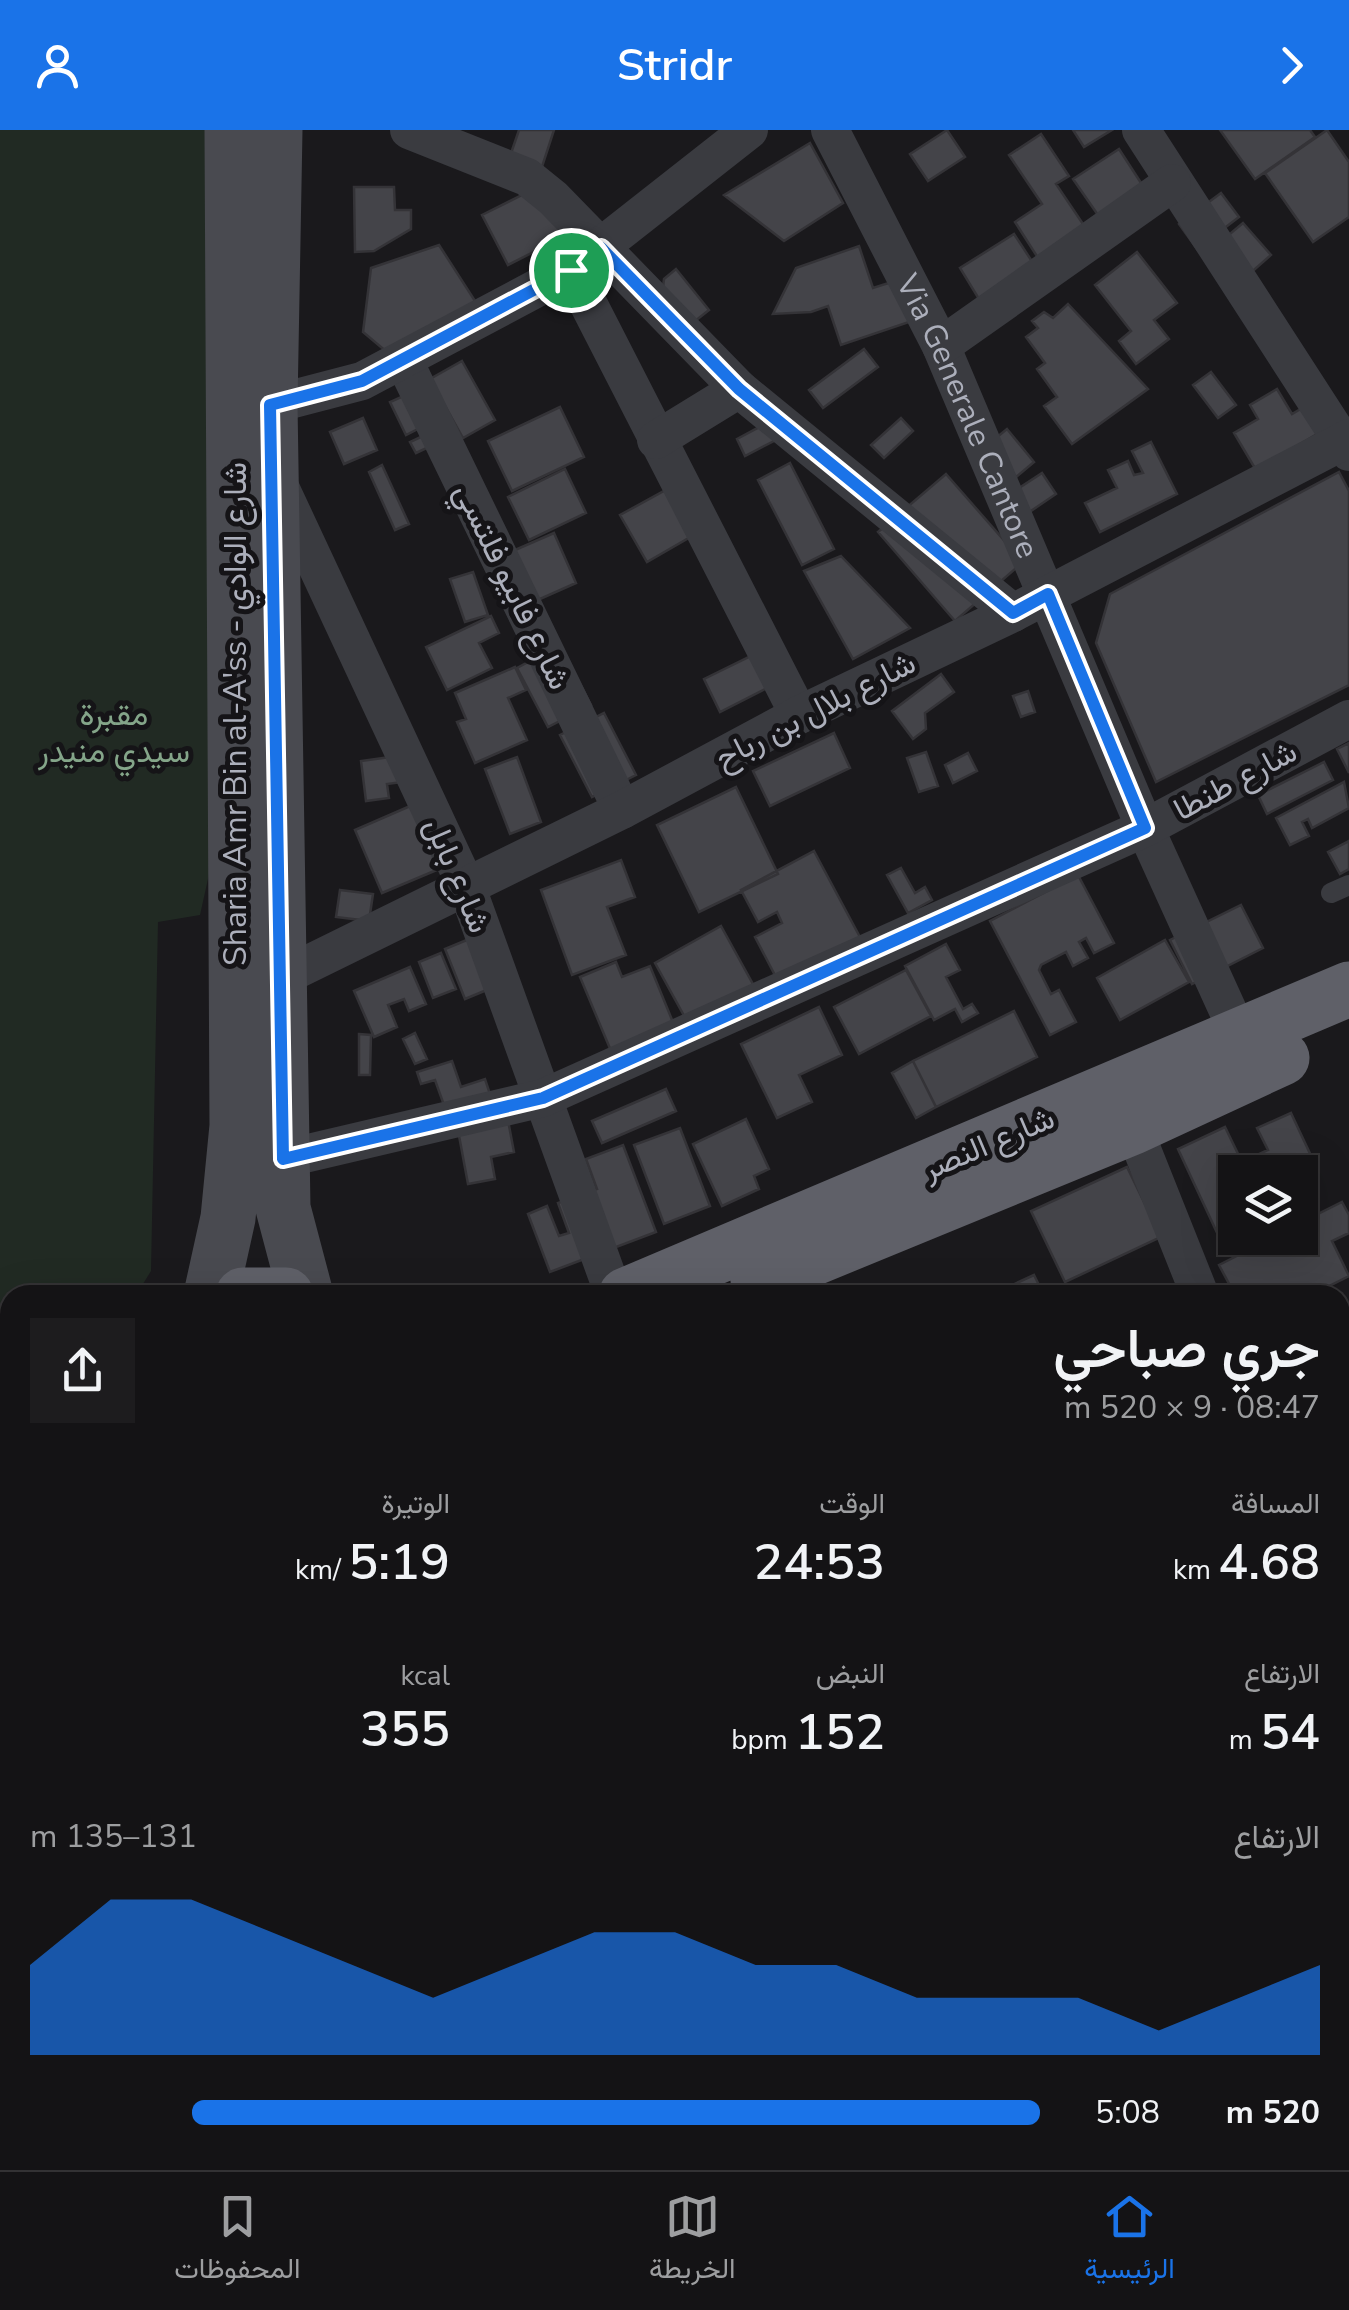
<!DOCTYPE html>
<html lang="ar">
<meta charset="utf-8">
<style>
body{margin:0;font-family:"Nunito Sans",Vazirmatn,sans-serif;background:#1d1c1e;color:#f1f3f6;direction:rtl;height:100vh;display:flex;flex-direction:column;font-size:38px;white-space:nowrap}
*{box-sizing:border-box;margin:0}
p{font-size:32px;color:#9d9ea0}
.icon{flex:none;width:55px;height:55px;fill:none;stroke:currentColor;stroke-width:2;stroke-linecap:round;stroke-linejoin:round}
.map{position:relative;flex:1;overflow:hidden;direction:ltr}
.side{position:absolute;left:0px;top:1155px;width:1350px;height:885px;display:flex;flex-direction:column;background:#141315;border-radius:30px 30px 0 0;box-shadow:0 10px 40px #0002,0 0 0 2px #333234;direction:rtl}
.side>*{flex:none}
.tools{position:absolute;left:1218px;top:1025px;display:grid;gap:20px}
.tools a{display:grid;place-items:center;width:100px;height:100px;border-radius:0px;background:#141315;box-shadow:0 10px 40px #0002,0 0 0 2px #333234;font-size:50px}
.pin{position:absolute;display:grid;place-items:center;width:85px;height:85px;color:#fff;margin:-42px;border:5px solid #fff;border-radius:50%;box-shadow:0 2px 10px #0007}
.round{display:grid;place-items:center;flex:none;width:105px;height:105px;border-radius:0px;background:#1d1c1e}
.overview{display:flex;align-items:center;justify-content:space-between;height:170px;padding:0 30px}
h1{font-size:55px;font-weight:600;line-height:75px}
.stats{display:grid;grid-template-columns:repeat(3,1fr);gap:15px;height:170px;padding:10px 30px}
.stats div{display:grid;align-content:center}
.stats b{font-size:50px;font-weight:600}
.stats small{font-size:28px;font-weight:400}
.stats p{font-size:28px}
.chart{height:280px;padding:20px 30px}
.chart p{display:flex;justify-content:space-between}
.chart svg{width:100%;height:180px;margin-top:10px;fill:#1a73e8;opacity:.7}
ul{padding:0 30px;list-style:none;font-size:32px}
li{display:grid;grid-template-columns:160px 120px 1fr;align-items:center;height:75px}
li i{height:25px;border-radius:12px;background:#1a73e8}
header{display:flex;justify-content:space-between;align-items:center;height:130px;padding:0 30px;background:#1a73e8;color:#fff;font-size:45px;font-weight:600}
.dock{display:flex;justify-content:space-around;align-items:center;height:140px;border-top:2px solid #333234;background:#141315;font-size:28px;color:#9d9ea0}
.dock a{display:grid;justify-items:center;gap:5px}
.dock .current{color:#1a73e8}
.map>svg:first-child{display:block}
.green{fill:#212a23}
.building{fill:#444449;stroke:#343337;stroke-width:2.5}
.lines{fill:none;stroke-linecap:round;stroke-linejoin:round}
.service{stroke:#3a3b40;stroke-width:20}
.minor{stroke:#3a3b40;stroke-width:38}
.secondary{stroke:#494a50;stroke-width:55}
.trunk{stroke:#5f6068;stroke-width:55}
.route-casing{stroke:#fff;stroke-width:20}
.route{stroke:#1a73e8;stroke-width:12}
.labels{text-anchor:middle;stroke-width:10;stroke-linejoin:round;paint-order:stroke}
.street-label{font-size:32px;fill:#acafbb;stroke:#151417}
.park-label{font-size:32px;fill:#84a589;stroke:#151417}
</style>
<header><svg class="icon" aria-label="forward" viewBox="0 0 24 24"><path d="M9 5l7 7-7 7"/></svg>Stridr<svg class="icon" aria-label="person" viewBox="0 0 24 24"><circle cx="12" cy="8" r="4"/><path d="M4 21q1-7 8-7t8 7"/></svg></header>
<div class="map">
<svg width="1349" height="2040" viewBox="0 0 1349 2040">
<rect width="100%" height="100%" fill="#1a191c"/>
<path class="green" d="M 0,0 L 209,0 L 227,663 L 200,785 L 158,792 L 151,1141 L 136,1165 L 10,1165 L 10,1205 L 0,1205 Z
M 10,1836 L 10,2030 L 19,2030 L 15,2040 L 0,2040 L 0,1838 Z
M 172,2030 L 222,2030 L 222,2040 L 170,2040 Z"/>
<path class="building" d="M 519,0 L 554,0 L 541,40 L 509,29 Z
M 947,0 L 965,27 L 928,51 L 910,24 Z
M 1073,0 L 1112,0 L 1084,17 Z
M 1220,0 L 1310,0 L 1315,7 L 1255,49 Z
M 1327,0 L 1349,32 L 1349,87 L 1313,112 L 1265,43 Z
M 1041,4 L 1069,46 L 1056,54 L 1087,100 L 1040,131 L 1015,92 L 1042,74 L 1009,25 Z
M 810,13 L 843,73 L 784,111 L 724,65 Z
M 1119,19 L 1143,56 L 1098,85 L 1073,49 Z
M 354,57 L 394,57 L 395,80 L 411,80 L 411,99 L 374,121 L 355,122 Z
M 528,62 L 571,103 L 508,135 L 482,85 Z
M 1221,63 L 1239,87 L 1197,119 L 1179,94 Z
M 1243,93 L 1271,125 L 1246,147 L 1207,123 Z
M 1014,104 L 1037,139 L 982,174 L 960,138 Z
M 439,115 L 477,174 L 388,223 L 363,202 L 371,138 Z
M 859,116 L 873,158 L 901,149 L 915,190 L 841,215 L 828,176 L 811,182 L 773,184 L 796,138 Z
M 1137,122 L 1177,173 L 1154,190 L 1169,209 L 1136,234 L 1119,211 L 1131,201 L 1095,155 Z
M 676,139 L 709,180 L 685,199 L 663,157 L 664,149 Z
M 1068,174 L 1148,259 L 1072,314 L 1044,276 L 1057,267 L 1037,239 L 1045,233 L 1026,207 L 1038,198 L 1032,191 L 1044,182 L 1053,188 Z
M 864,219 L 878,237 L 823,278 L 809,260 Z
M 462,231 L 495,290 L 463,308 L 430,249 Z
M 1211,242 L 1236,275 L 1218,288 L 1193,255 Z
M 419,259 L 444,310 L 416,323 L 410,312 L 425,305 L 422,297 L 406,305 L 390,272 Z
M 1277,259 L 1292,284 L 1314,271 L 1329,297 L 1256,340 L 1234,303 L 1258,289 L 1250,275 Z
M 560,277 L 584,327 L 512,361 L 488,311 Z
M 363,288 L 377,320 L 344,334 L 330,302 Z
M 901,288 L 913,301 L 884,328 L 871,315 Z
M 765,294 L 774,311 L 745,326 L 737,309 Z
M 1007,299 L 1034,332 L 1009,353 L 981,320 Z
M 1151,312 L 1177,364 L 1100,402 L 1085,373 L 1117,358 L 1108,340 L 1128,331 L 1134,345 L 1143,343 L 1132,321 Z
M 790,333 L 834,419 L 802,435 L 758,350 Z
M 382,335 L 409,394 L 395,400 L 369,342 Z
M 565,339 L 586,383 L 529,410 L 508,367 Z
M 1339,342 L 1349,361 L 1349,555 L 1156,652 L 1096,513 L 1110,464 Z
M 1042,343 L 1056,364 L 1028,383 L 1013,362 Z
M 946,344 L 1023,432 L 955,491 L 878,402 Z
M 673,356 L 699,402 L 647,432 L 620,385 Z
M 554,403 L 576,453 L 531,473 L 515,420 Z
M 841,426 L 910,498 L 853,529 L 804,441 Z
M 473,442 L 488,485 L 465,492 L 450,449 Z
M 491,486 L 499,503 L 479,513 L 492,538 L 447,560 L 426,517 Z
M 560,515 L 591,575 L 548,597 L 517,538 Z
M 753,525 L 769,557 L 720,582 L 704,549 Z
M 515,537 L 526,560 L 508,568 L 527,610 L 475,633 L 457,592 L 466,589 L 455,563 Z
M 941,544 L 954,562 L 925,583 L 926,599 L 913,609 L 892,581 Z
M 1028,561 L 1035,582 L 1021,587 L 1013,566 Z
M 604,583 L 636,645 L 592,667 L 560,605 Z
M 834,603 L 850,638 L 770,676 L 753,641 Z
M 1349,613 L 1349,643 L 1337,619 Z
M 926,622 L 938,656 L 919,662 L 907,628 Z
M 968,623 L 977,641 L 953,653 L 945,635 Z
M 412,624 L 417,650 L 387,654 L 389,668 L 366,671 L 361,631 Z
M 517,627 L 541,692 L 510,704 L 485,639 Z
M 1324,632 L 1333,650 L 1267,684 L 1258,665 Z
M 1344,652 L 1349,678 L 1312,698 L 1308,689 L 1302,692 L 1309,706 L 1290,715 L 1276,688 Z
M 736,657 L 778,744 L 699,782 L 657,695 Z
M 424,670 L 451,734 L 382,763 L 355,700 Z
M 1349,711 L 1349,739 L 1340,744 L 1328,722 Z
M 814,721 L 861,809 L 779,853 L 755,807 L 782,793 L 777,782 L 758,792 L 741,760 Z
M 621,730 L 635,767 L 607,777 L 626,825 L 572,845 L 541,760 Z
M 901,738 L 915,763 L 925,757 L 932,770 L 908,783 L 887,745 Z
M 1078,745 L 1114,813 L 1094,823 L 1086,808 L 1079,812 L 1088,828 L 1073,836 L 1066,822 L 1041,835 L 1039,840 L 1051,864 L 1059,860 L 1076,892 L 1050,905 L 990,791 Z
M 340,760 L 373,764 L 369,791 L 336,787 Z
M 1241,775 L 1263,818 L 1192,854 L 1170,810 Z
M 721,796 L 754,856 L 688,893 L 655,833 Z
M 474,807 L 494,857 L 465,869 L 445,819 Z
M 1165,810 L 1189,852 L 1120,890 L 1097,848 Z
M 946,814 L 960,840 L 946,847 L 963,879 L 972,874 L 978,883 L 962,892 L 955,879 L 934,890 L 905,836 Z
M 441,823 L 456,859 L 433,868 L 419,832 Z
M 616,832 L 622,847 L 650,836 L 677,902 L 614,928 L 580,847 Z
M 410,837 L 426,874 L 409,881 L 404,869 L 388,875 L 397,897 L 374,907 L 354,861 Z
M 906,840 L 931,886 L 859,924 L 834,877 Z
M 819,877 L 842,925 L 799,945 L 812,972 L 777,988 L 741,914 Z
M 1014,881 L 1037,927 L 936,977 L 913,931 Z
M 415,903 L 427,929 L 415,934 L 403,909 Z
M 359,904 L 371,905 L 370,945 L 359,945 Z
M 452,931 L 461,957 L 485,949 L 490,964 L 445,978 L 435,950 L 421,954 L 417,942 Z
M 913,931 L 936,977 L 916,988 L 892,943 Z
M 666,959 L 676,981 L 602,1013 L 592,991 Z
M 1291,983 L 1313,1030 L 1286,1042 L 1235,1042 L 1235,1108 L 1261,1108 L 1227,1124 L 1178,1019 L 1225,997 L 1242,1032 L 1268,1020 L 1257,998 Z
M 507,985 L 514,1022 L 491,1027 L 495,1049 L 468,1054 L 457,995 Z
M 746,989 L 769,1039 L 754,1046 L 759,1059 L 722,1076 L 693,1014 Z
M 680,998 L 710,1076 L 664,1094 L 634,1015 Z
M 623,1015 L 656,1102 L 550,1142 L 528,1084 L 547,1076 L 559,1106 L 569,1103 L 558,1073 L 597,1059 L 586,1029 Z
M 1127,1037 L 1161,1107 L 1065,1152 L 1031,1081 Z
M 1342,1072 L 1349,1085 L 1349,1103 L 1332,1111 L 1349,1146 L 1311,1165 L 1235,1165 L 1219,1135 L 1272,1108 L 1300,1108 L 1300,1093 Z
M 1034,1145 L 1044,1165 L 1014,1165 L 1010,1156 Z
M 1349,1175 L 1349,1299 L 1340,1304 L 1340,1180 Z
M 324,2030 L 456,2030 L 455,2040 L 324,2040 Z
M 899,2030 L 952,2030 L 954,2040 L 901,2040 Z
M 1154,2030 L 1211,2030 L 1187,2040 L 1158,2040 Z"/>
<g class="lines">
<path class="service" d="M 1331,763 L 1349,755"/>
<g class="minor">
<path d="M 409,0 L 527,47 L 553,68 L 739,259 L 1013,483"/>
<path id="s1" d="M 830,0 L 941,216 L 1145,698 L 1240,907"/>
<path d="M 1141,0 L 1349,322"/>
<path d="M 571,140 L 799,585"/>
<path d="M 941,216 L 1172,53"/>
<path d="M 404,231 L 622,680"/>
<path d="M 270,275 L 362,251 L 571,140 L 749,0"/>
<path d="M 656,310 L 739,259"/>
<path d="M 279,355 L 467,758 L 614,1165"/>
<path d="M 280,848 L 622,680 L 799,585 L 1013,483 L 1349,308"/>
<path d="M 1133,997 L 1200,1165"/>
<path d="M 283,1029 L 543,968 L 1145,698 L 1349,589"/>
<path d="M 1340,1427 L 1349,1422"/>
<path d="M 0,1454 L 10,1453"/>
<path d="M 1340,1500 L 1349,1519"/>
<path d="M 0,1833 L 10,1832"/>
<path d="M 279,2030 L 280,2040"/>
<path d="M 1017,2030 L 1020,2040"/>
</g>
<path class="secondary" d="M 275,0 L 270,275 L 283,1078 L 306,1165
M 211,1165 L 228,1088 L 237,996 L 232,0"/>
<path class="trunk" d="M 758,1151 L 1133,997 L 1282,928
M 243,1165 L 286,1165
M 626,1165 L 1349,859
M 0,1274 L 10,1272
M 0,1351 L 10,1351
M 47,2040 L 51,2030
M 102,2040 L 106,2030"/>
</g>
<g class="lines">
<defs>
<path id="route" d="M 601,118 L 739,259 L 1013,483 L 1048,464 L 1145,698 L 543,968 L 283,1029 L 270,275 L 362,251 L 571,140 Z"/>
</defs>
<use href="#route" class="route-casing"/>
<use href="#route" class="route"/>
</g>
<g class="labels">
<g class="street-label">
<text dy="11" stroke="none"><textPath href="#s1" startOffset="318">Via Generale Cantore</textPath></text>
<text transform="translate(513 456) rotate(64)" y="11">شارع فابيو فلتسي</text>
<text transform="translate(815 580) rotate(-27)" y="11">شارع بلال بن رباح</text>
<text transform="translate(235 584) rotate(-90)" y="11">Sharia Amr Bin al-A'ss - شارع الوادي</text>
<text transform="translate(1235 650) rotate(-28)" y="11">شارع طنطا</text>
<text transform="translate(458 745) rotate(67)" y="11">شارع بابل</text>
<text transform="translate(988 1013) rotate(-23)" y="11">شارع النصر</text>
</g>
<g class="park-label">
<text x="114" y="595">مقبرة<tspan x="114" dy="37">سيدي منيدر</tspan></text>
</g>
</g>
</svg>
<div class="tools">
<a><svg class="icon" aria-label="layers" viewBox="0 0 24 24"><path d="M12 4l9 5-9 5-9-5zM3 14l9 5 9-5"/></svg></a>
</div>
<div class="pin" style="left:571px;top:140px;background:#1e9e55"><svg class="icon" aria-label="arrive" viewBox="0 0 24 24"><path d="M6 21V4h12l-3 4 3 4H6"/></svg></div>
<section class="side">
<div class="overview"><div><h1>جري صباحي</h1><p>08:47 · 9 × 520 m</p></div><a class="round"><svg class="icon" aria-label="share" viewBox="0 0 24 24"><path d="M12 15V3M7 8l5-5 5 5M5 13v7h14v-7"/></svg></a></div>
<div class="stats">
<div><p>المسافة</p><b>4.68<small> km</small></b></div>
<div><p>الوقت</p><b>24:53</b></div>
<div><p>الوتيرة</p><b>5:19<small> /km</small></b></div>
</div>
<div class="stats">
<div><p>الارتفاع</p><b>54<small> m</small></b></div>
<div><p>النبض</p><b>152<small> bpm</small></b></div>
<div><p>kcal</p><b>355</b></div>
</div>
<div class="chart"><p><span>الارتفاع</span>131–135 m</p>
<svg viewBox="0 0 160 44" preserveAspectRatio="none"><path d="M0 44V22L10 6L20 6L30 14L40 22L50 30L60 22L70 14L80 14L90 22L100 22L110 30L120 30L130 30L140 38L150 30L160 22V44z"/></svg>
</div>
<ul>
<li><b>520 m</b>5:08<i style="width:84%"></i></li>
</ul>
</section>
</div>
<nav class="dock">
<a class="current"><svg class="icon" aria-label="home" viewBox="0 0 24 24"><path d="M3 11l9-7 9 7M6 9v11h12V9"/></svg>الرئيسية</a>
<a><svg class="icon" aria-label="map" viewBox="0 0 24 24"><path d="M3 6l6-2 6 2 6-2v14l-6 2-6-2-6 2zM9 4v14M15 6v14"/></svg>الخريطة</a>
<a><svg class="icon" aria-label="saved" viewBox="0 0 24 24"><path d="M7 4h10v16l-5-4-5 4z"/></svg>المحفوظات</a>
</nav>
